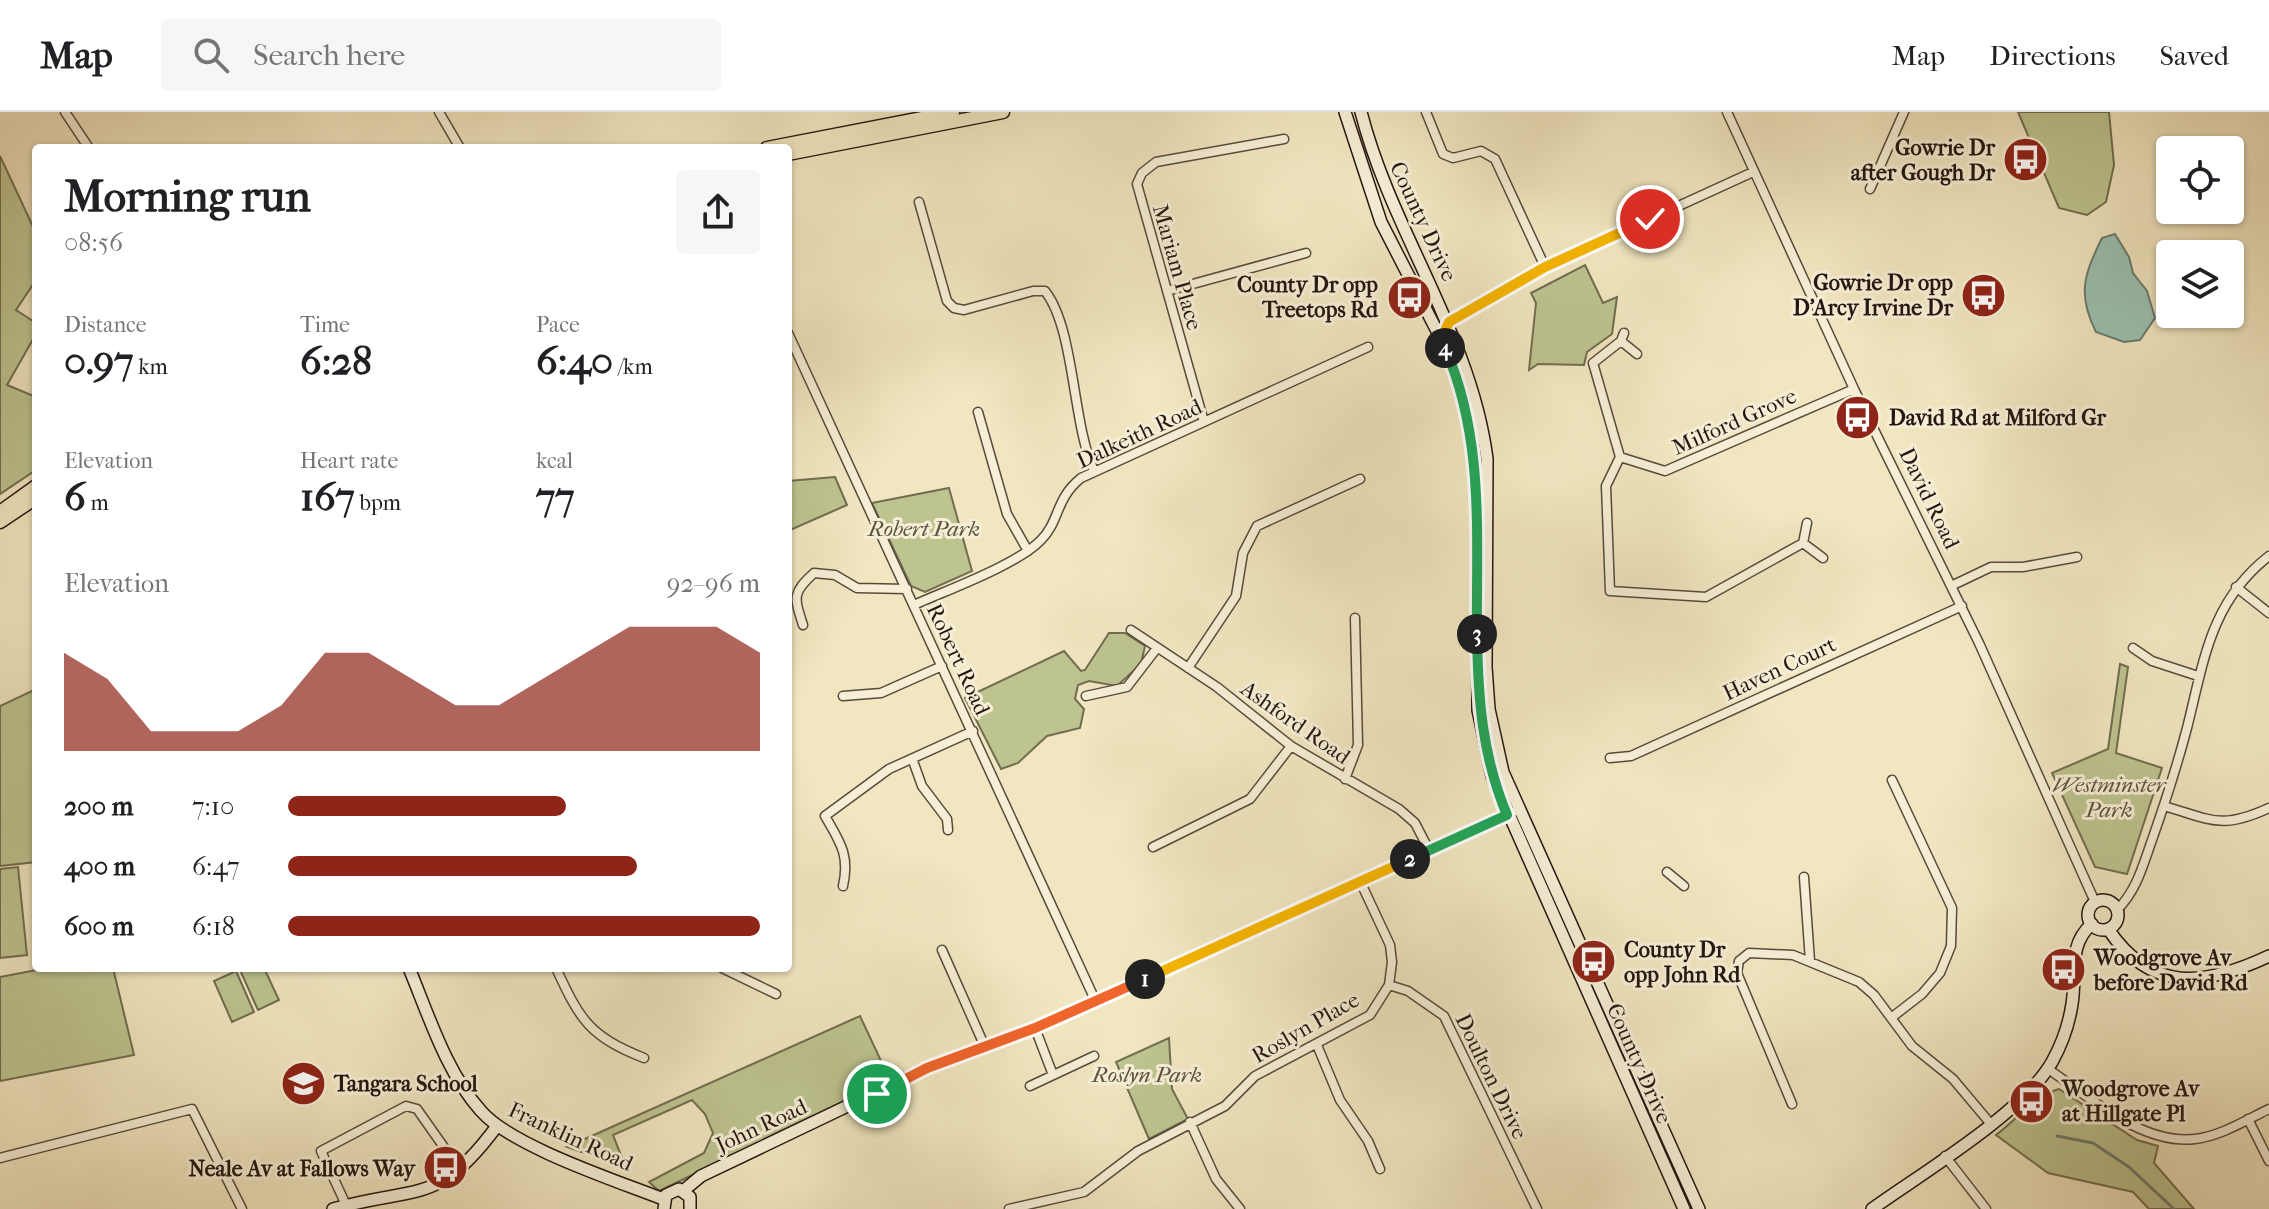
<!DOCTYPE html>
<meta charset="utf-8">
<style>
body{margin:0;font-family:"IM FELL French Canon",serif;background:#f6f6f6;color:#202124;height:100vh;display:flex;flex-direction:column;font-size:30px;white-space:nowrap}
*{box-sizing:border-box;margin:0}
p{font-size:26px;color:#757577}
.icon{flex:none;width:44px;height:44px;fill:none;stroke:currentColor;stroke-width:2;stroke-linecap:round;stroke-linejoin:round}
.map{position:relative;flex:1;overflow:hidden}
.drawer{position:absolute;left:32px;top:32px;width:760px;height:828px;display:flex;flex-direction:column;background:#fff;border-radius:8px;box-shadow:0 2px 6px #0004}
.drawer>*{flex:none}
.tools{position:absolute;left:2156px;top:24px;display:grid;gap:16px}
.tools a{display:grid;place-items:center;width:88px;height:88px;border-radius:8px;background:#fff;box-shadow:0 2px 6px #0004;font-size:40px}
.pin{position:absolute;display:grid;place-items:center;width:68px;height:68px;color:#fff;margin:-34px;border:4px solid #fff;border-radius:50%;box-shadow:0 2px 8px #0007}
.km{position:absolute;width:40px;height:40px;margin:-20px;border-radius:50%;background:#222;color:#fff;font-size:22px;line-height:40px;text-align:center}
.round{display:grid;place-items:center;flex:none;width:84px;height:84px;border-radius:8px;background:#f6f6f6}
.summary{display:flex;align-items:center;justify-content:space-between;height:136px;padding:0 32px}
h1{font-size:44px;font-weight:700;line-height:60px}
.stats{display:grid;grid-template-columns:repeat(3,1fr);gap:12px;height:136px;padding:8px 32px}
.stats div{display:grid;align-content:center}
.stats b{font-size:40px;font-weight:700}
.stats small{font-size:22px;font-weight:400}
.stats p{font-size:22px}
.chart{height:224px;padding:16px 32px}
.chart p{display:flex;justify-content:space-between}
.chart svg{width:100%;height:144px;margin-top:8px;fill:#8f2418;opacity:.7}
ul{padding:0 32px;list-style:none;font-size:26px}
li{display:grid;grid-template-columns:128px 96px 1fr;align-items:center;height:60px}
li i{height:20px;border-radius:10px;background:#8f2418}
header{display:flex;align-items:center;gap:48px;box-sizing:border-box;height:112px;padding:0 40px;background:#fff;border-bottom:2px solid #e0e0e0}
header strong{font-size:38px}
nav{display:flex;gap:44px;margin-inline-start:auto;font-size:28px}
.search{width:560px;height:72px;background:#f6f6f6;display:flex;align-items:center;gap:20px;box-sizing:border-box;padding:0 28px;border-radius:8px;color:#757577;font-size:30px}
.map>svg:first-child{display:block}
.green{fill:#bdc490;stroke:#706d50;stroke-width:2}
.water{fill:#9bc0b0;stroke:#6b7c70;stroke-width:2}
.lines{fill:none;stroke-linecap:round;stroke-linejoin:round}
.stream{stroke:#6b7c70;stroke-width:3}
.street-casing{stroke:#574a3d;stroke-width:11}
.secondary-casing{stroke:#241611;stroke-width:14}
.primary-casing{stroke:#241611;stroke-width:15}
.street{stroke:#f6efd6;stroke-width:8}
.secondary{stroke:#f6efd6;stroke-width:11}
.primary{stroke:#f1e6c0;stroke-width:12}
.split-1-casing{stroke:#fff;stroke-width:16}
.split-2-casing{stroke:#fff;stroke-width:16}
.split-3-casing{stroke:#fff;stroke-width:16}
.split-4-casing{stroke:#fff;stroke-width:16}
.split-5-casing{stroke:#fff;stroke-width:16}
.split-1{stroke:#f0652b;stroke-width:10}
.split-2{stroke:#f5b400;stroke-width:10}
.split-3{stroke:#22a559;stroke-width:10}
.split-4{stroke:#22a559;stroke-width:10}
.split-5{stroke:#f5b400;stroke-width:10}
.labels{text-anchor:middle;stroke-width:6;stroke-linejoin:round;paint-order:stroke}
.poi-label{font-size:22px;font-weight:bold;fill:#241611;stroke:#f6efd6;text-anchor:start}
.street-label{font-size:22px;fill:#241611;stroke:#f6efd6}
.park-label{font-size:22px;font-style:italic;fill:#5a533d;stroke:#f6efd6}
</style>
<header>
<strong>Map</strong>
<div class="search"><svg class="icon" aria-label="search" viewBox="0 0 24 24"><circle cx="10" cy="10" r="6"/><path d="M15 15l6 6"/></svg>Search here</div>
<nav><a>Map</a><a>Directions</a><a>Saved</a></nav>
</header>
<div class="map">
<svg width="2269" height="1097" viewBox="0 0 2269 1097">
<rect width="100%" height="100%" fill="#f1e6c0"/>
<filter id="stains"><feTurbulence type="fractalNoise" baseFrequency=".0025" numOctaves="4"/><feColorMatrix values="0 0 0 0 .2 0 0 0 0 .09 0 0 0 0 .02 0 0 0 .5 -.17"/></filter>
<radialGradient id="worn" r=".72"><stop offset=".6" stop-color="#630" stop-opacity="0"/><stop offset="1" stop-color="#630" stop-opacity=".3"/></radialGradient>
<path class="green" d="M 2018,0 L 2109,0 L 2114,53 L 2106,90 L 2087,103 L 2059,96 Z
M 0,44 L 36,121 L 36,168 L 16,198 L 36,211 L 36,222 L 7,273 L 36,285 L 36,358 L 0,382 Z
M 1585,153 L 1603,191 L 1617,185 L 1612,222 L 1587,240 L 1584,253 L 1538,252 L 1529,258 L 1536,191 L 1531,181 Z
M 835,365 L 847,393 L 788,419 L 788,369 Z
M 949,376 L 972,459 L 925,480 L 911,474 L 872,391 Z
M 1109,521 L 1125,521 L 1145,534 L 1141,552 L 1117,574 L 1089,569 L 1078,573 L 1075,587 L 1084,597 L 1080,616 L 1047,624 L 1018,651 L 1001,657 L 965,586 L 1064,539 L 1081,559 L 1085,558 Z
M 2120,552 L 2128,555 L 2116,641 L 2162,656 L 2127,762 L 2095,755 L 2052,661 L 2108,637 Z
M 36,577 L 36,750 L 0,754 L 0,594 Z
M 18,755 L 27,843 L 0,846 L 0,757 Z
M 47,856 L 113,856 L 134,943 L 0,969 L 0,865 Z
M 244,856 L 264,856 L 279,888 L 258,898 L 240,858 Z
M 236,859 L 254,900 L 232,910 L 214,869 Z
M 860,904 L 890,968 L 659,1079 L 649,1070 L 704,1041 L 713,1021 L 705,1002 L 692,988 L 613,1023 L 624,1051 L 610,1050 L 567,1035 Z
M 1169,926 L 1172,977 L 1188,1007 L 1149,1027 L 1116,950 Z
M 2059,977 L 2137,1028 L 2158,1034 L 2154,1051 L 2194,1097 L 2149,1097 L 2133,1080 L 2048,1061 L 1996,1023 C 2016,1008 2036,983 2059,977 Z"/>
<path class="water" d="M 2115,122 L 2129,145 L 2133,161 L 2147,179 L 2155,206 L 2140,228 L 2124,230 L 2096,220 C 2077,182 2084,163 2102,126 Z"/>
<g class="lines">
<path class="stream" d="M 2057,1024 L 2093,1031 L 2129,1055 L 2174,1097"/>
<defs>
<path id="street" d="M 65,0 L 89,36
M 439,0 L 460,36
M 1426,0 L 1443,42 L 1453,46 L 1481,39 L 1495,47 L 1545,155
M 1727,0 L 1854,277 L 1979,531 L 2095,790
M 1870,77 L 1904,0
M 919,90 L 947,189 L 954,196 L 964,198 L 1033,179 L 1045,179 C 1075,217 1072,311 1094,359
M 1167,179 L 1306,141
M 1445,217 L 1449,210 L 1545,155 L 1753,60
M 788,221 L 1096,890
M 1624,221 L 1621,229 L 1637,242
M 978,300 L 1007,402 L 1028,439
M 1204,310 L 1137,72 L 1142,61 L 1156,50 L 1284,27
M 1620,345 L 1593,251 L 1621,229
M 1807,411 L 1803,431 L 1823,446
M 1803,431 L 1706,485 L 1610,479 L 1606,374 L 1620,345 L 1665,359 L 1854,277
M 1951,474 L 1991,455 L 2023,455 L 2077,445
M 2236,475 L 2269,501
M 914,493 C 947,478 1017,453 1041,428 C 1060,409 1055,387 1081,366 L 1368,235
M 803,513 C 794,485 792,481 814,461 L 835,463 L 857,476 L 907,477
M 1131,518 L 1217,575 L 1291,634 L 1399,697 L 1415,711 L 1429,738
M 2133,536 L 2152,549 L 2198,564
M 1188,556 L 1236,484 L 1243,441 L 1257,414 L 1360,367
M 843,584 L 881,581 L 942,554
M 1086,584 L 1127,575 L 1157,536
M 1610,646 L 1631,644 L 1962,494
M 913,649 L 922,674 L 947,707 L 948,718
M 1345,667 L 1358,633 L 1355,506
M 2164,694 C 2212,708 2221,718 2269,696
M 1153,735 L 1250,687 L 1291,634
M 1667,760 L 1684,774
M 1804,765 L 1810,849
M 843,774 C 850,743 840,730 825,704 L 889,657 L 973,619
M 2117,798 C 2137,778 2143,753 2152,728 C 2165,691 2177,654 2187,616 C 2204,549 2210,490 2269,444
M 942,838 L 985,935
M 556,856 C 580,908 589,924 644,946
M 722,856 L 776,882
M 1389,873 L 1408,879 L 1444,904 L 1537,1097
M 1891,906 L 1922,882 L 1940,861 L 1951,834 L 1952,796 L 1892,668
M 1035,916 L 1053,963
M 1317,933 L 1340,988 L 1368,1029 L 1380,1057
M 2048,957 C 2090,985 2141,1033 2195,1027 C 2221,1024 2246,1008 2269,997
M 1030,974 L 1094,944
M 1792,992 L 1737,861 L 1739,849 L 1749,841 L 1793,843 L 1859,870 L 1874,883 L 1912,934 L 1953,967 L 1990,1011
M 2248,1007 L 2269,1049
M 1190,1010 L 1216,1067 L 1240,1097
M 1945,1044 L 1986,1097
M 0,1046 L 192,997 L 242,1097
M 346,1093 L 321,1039 L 406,994 L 417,997 L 460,1058
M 1009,1097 L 1084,1080 L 1138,1039 L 1225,994 L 1255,964 L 1370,903 L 1389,873 L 1392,850 L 1390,833 L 1360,769"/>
<path id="secondary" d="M 1345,0 L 1381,110 L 1457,258 L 1472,316 L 1477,403 L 1478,598 L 1492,664 L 1684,1097
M 1361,0 C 1392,121 1471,222 1487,347 L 1486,555 L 1489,597 L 1503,660 L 1699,1097
M2088 803a15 15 0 1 1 30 0a15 15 0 1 1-30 0Z
M 2108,817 C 2152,882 2205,874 2269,844
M 409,856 C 429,904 446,960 481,999 C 511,1034 617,1069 663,1087
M 683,1079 L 701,1064 L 927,956 L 1035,916 L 1511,701
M 333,1097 C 418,1073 437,1095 497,1014
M 664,1097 L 666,1083 L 679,1077 L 690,1085 L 690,1097
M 1872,1097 C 1922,1061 2023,1001 2052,950 C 2062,932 2069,912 2072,892 C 2077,863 2067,833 2092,812"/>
<path id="primary" d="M 767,36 L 953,0
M 788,42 L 1003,0
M 0,400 L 36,374
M 0,410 L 36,386"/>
</defs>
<use href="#street" class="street-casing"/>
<use href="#secondary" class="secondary-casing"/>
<use href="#primary" class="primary-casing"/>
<use href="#street" class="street"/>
<use href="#secondary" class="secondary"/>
<use href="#primary" class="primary"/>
</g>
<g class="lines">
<defs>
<path id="split-1" d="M 877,982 L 927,956 L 1035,916 L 1145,867"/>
<path id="split-2" d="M 1145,867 L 1410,747"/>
<path id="split-3" d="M 1410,747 L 1507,703 C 1482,643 1478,587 1477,522"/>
<path id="split-4" d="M 1445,236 C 1485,327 1476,424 1477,522"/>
<path id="split-5" d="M 1445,236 L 1444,221 L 1449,210 L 1545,155 L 1650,107"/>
</defs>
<use href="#split-1" class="split-1-casing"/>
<use href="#split-2" class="split-2-casing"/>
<use href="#split-3" class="split-3-casing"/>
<use href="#split-4" class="split-4-casing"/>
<use href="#split-5" class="split-5-casing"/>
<use href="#split-1" class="split-1"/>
<use href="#split-2" class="split-2"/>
<use href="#split-3" class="split-3"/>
<use href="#split-4" class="split-4"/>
<use href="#split-5" class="split-5"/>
</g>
<defs>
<symbol id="bus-disc" viewBox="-11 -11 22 22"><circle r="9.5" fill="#8f2418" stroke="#f6efd6"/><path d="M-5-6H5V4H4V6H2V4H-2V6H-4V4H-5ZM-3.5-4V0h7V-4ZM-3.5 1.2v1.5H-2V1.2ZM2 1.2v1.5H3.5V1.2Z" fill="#fff"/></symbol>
<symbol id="school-disc" viewBox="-11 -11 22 22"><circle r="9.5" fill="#8f2418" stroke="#f6efd6"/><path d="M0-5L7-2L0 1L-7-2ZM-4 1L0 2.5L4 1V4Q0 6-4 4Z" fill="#fff"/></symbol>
</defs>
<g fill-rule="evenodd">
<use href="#bus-disc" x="2000" y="22" width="51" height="51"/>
<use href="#bus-disc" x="1958" y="158" width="51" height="51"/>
<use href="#bus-disc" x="1384" y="160" width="51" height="51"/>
<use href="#bus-disc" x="1832" y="280" width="51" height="51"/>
<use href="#bus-disc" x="1568" y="824" width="51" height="51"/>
<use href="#bus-disc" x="2038" y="832" width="51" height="51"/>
<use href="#school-disc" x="278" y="946" width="51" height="51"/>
<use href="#bus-disc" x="2006" y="964" width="51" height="51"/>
<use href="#bus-disc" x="420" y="1030" width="51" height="51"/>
</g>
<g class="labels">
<g class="poi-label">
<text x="1995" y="43" text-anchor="end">Gowrie Dr<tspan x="1995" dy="25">after Gough Dr</tspan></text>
<text x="1953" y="178" text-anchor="end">Gowrie Dr opp<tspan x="1953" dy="25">D'Arcy Irvine Dr</tspan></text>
<text x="1378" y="180" text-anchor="end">County Dr opp<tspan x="1378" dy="25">Treetops Rd</tspan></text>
<text x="1889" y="313">David Rd at Milford Gr</text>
<text x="1624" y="845">County Dr<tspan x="1624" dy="25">opp John Rd</tspan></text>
<text x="2094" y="853">Woodgrove Av<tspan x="2094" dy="25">before David Rd</tspan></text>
<text x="334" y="979">Tangara School</text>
<text x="2062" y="984">Woodgrove Av<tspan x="2062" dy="25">at Hillgate Pl</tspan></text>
<text x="415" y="1064" text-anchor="end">Neale Av at Fallows Way</text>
</g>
<g class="street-label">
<text transform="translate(1424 109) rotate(65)" y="8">County Drive</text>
<text transform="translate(1178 155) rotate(74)" y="8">Mariam Place</text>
<text transform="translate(1734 309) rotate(-24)" y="8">Milford Grove</text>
<text transform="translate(1139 321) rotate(-25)" y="8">Dalkeith Road</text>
<text transform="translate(1930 386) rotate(64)" y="8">David Road</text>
<text transform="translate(959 547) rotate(65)" y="8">Robert Road</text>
<text transform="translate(1779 556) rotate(-25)" y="8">Haven Court</text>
<text transform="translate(1296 610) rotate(35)" y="8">Ashford Road</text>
<text transform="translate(1305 915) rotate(-30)" y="8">Roslyn Place</text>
<text transform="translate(1640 951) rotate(66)" y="8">County Drive</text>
<text transform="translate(1492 964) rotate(64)" y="8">Doulton Drive</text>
<text transform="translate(761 1013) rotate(-25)" y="8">John Road</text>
<text transform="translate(571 1024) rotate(25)" y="8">Franklin Road</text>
</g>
<g class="park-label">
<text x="924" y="424">Robert Park</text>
<text x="2109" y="680">Westminster<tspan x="2109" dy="25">Park</tspan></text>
<text x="1147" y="970">Roslyn Park</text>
</g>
</g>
<rect width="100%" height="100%" filter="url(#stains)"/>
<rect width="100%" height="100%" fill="url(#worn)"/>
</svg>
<div class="tools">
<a><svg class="icon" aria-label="locate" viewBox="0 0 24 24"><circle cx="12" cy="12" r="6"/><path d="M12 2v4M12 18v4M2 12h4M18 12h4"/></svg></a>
<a><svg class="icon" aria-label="layers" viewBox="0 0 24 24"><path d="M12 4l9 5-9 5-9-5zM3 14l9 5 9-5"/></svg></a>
</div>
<div class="pin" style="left:877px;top:982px;background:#1e9e55"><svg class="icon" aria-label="arrive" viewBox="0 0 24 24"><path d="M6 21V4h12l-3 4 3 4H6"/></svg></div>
<div class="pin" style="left:1650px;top:107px;background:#d93025"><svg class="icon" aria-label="check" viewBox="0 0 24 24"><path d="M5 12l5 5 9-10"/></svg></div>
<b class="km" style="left:1145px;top:867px">1</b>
<b class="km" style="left:1410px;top:747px">2</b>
<b class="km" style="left:1477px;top:522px">3</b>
<b class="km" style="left:1445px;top:236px">4</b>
<section class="drawer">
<div class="summary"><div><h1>Morning run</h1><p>08:56</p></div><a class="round"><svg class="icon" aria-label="share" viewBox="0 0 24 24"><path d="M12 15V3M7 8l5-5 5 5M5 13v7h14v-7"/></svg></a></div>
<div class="stats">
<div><p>Distance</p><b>0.97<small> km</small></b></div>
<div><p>Time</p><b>6:28</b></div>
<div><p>Pace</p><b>6:40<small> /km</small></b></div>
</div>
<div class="stats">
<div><p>Elevation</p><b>6<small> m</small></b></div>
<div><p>Heart rate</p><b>167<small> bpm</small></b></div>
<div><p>kcal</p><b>77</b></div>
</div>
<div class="chart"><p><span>Elevation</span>92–96 m</p>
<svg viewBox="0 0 160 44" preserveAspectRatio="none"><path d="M0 44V14L10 22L20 38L30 38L40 38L50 30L60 14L70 14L80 22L90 30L100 30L110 22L120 14L130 6L140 6L150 6L160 14V44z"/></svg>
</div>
<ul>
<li><b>200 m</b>7:10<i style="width:59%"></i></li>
<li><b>400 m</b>6:47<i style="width:74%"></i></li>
<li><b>600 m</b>6:18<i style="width:100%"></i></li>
</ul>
</section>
</div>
